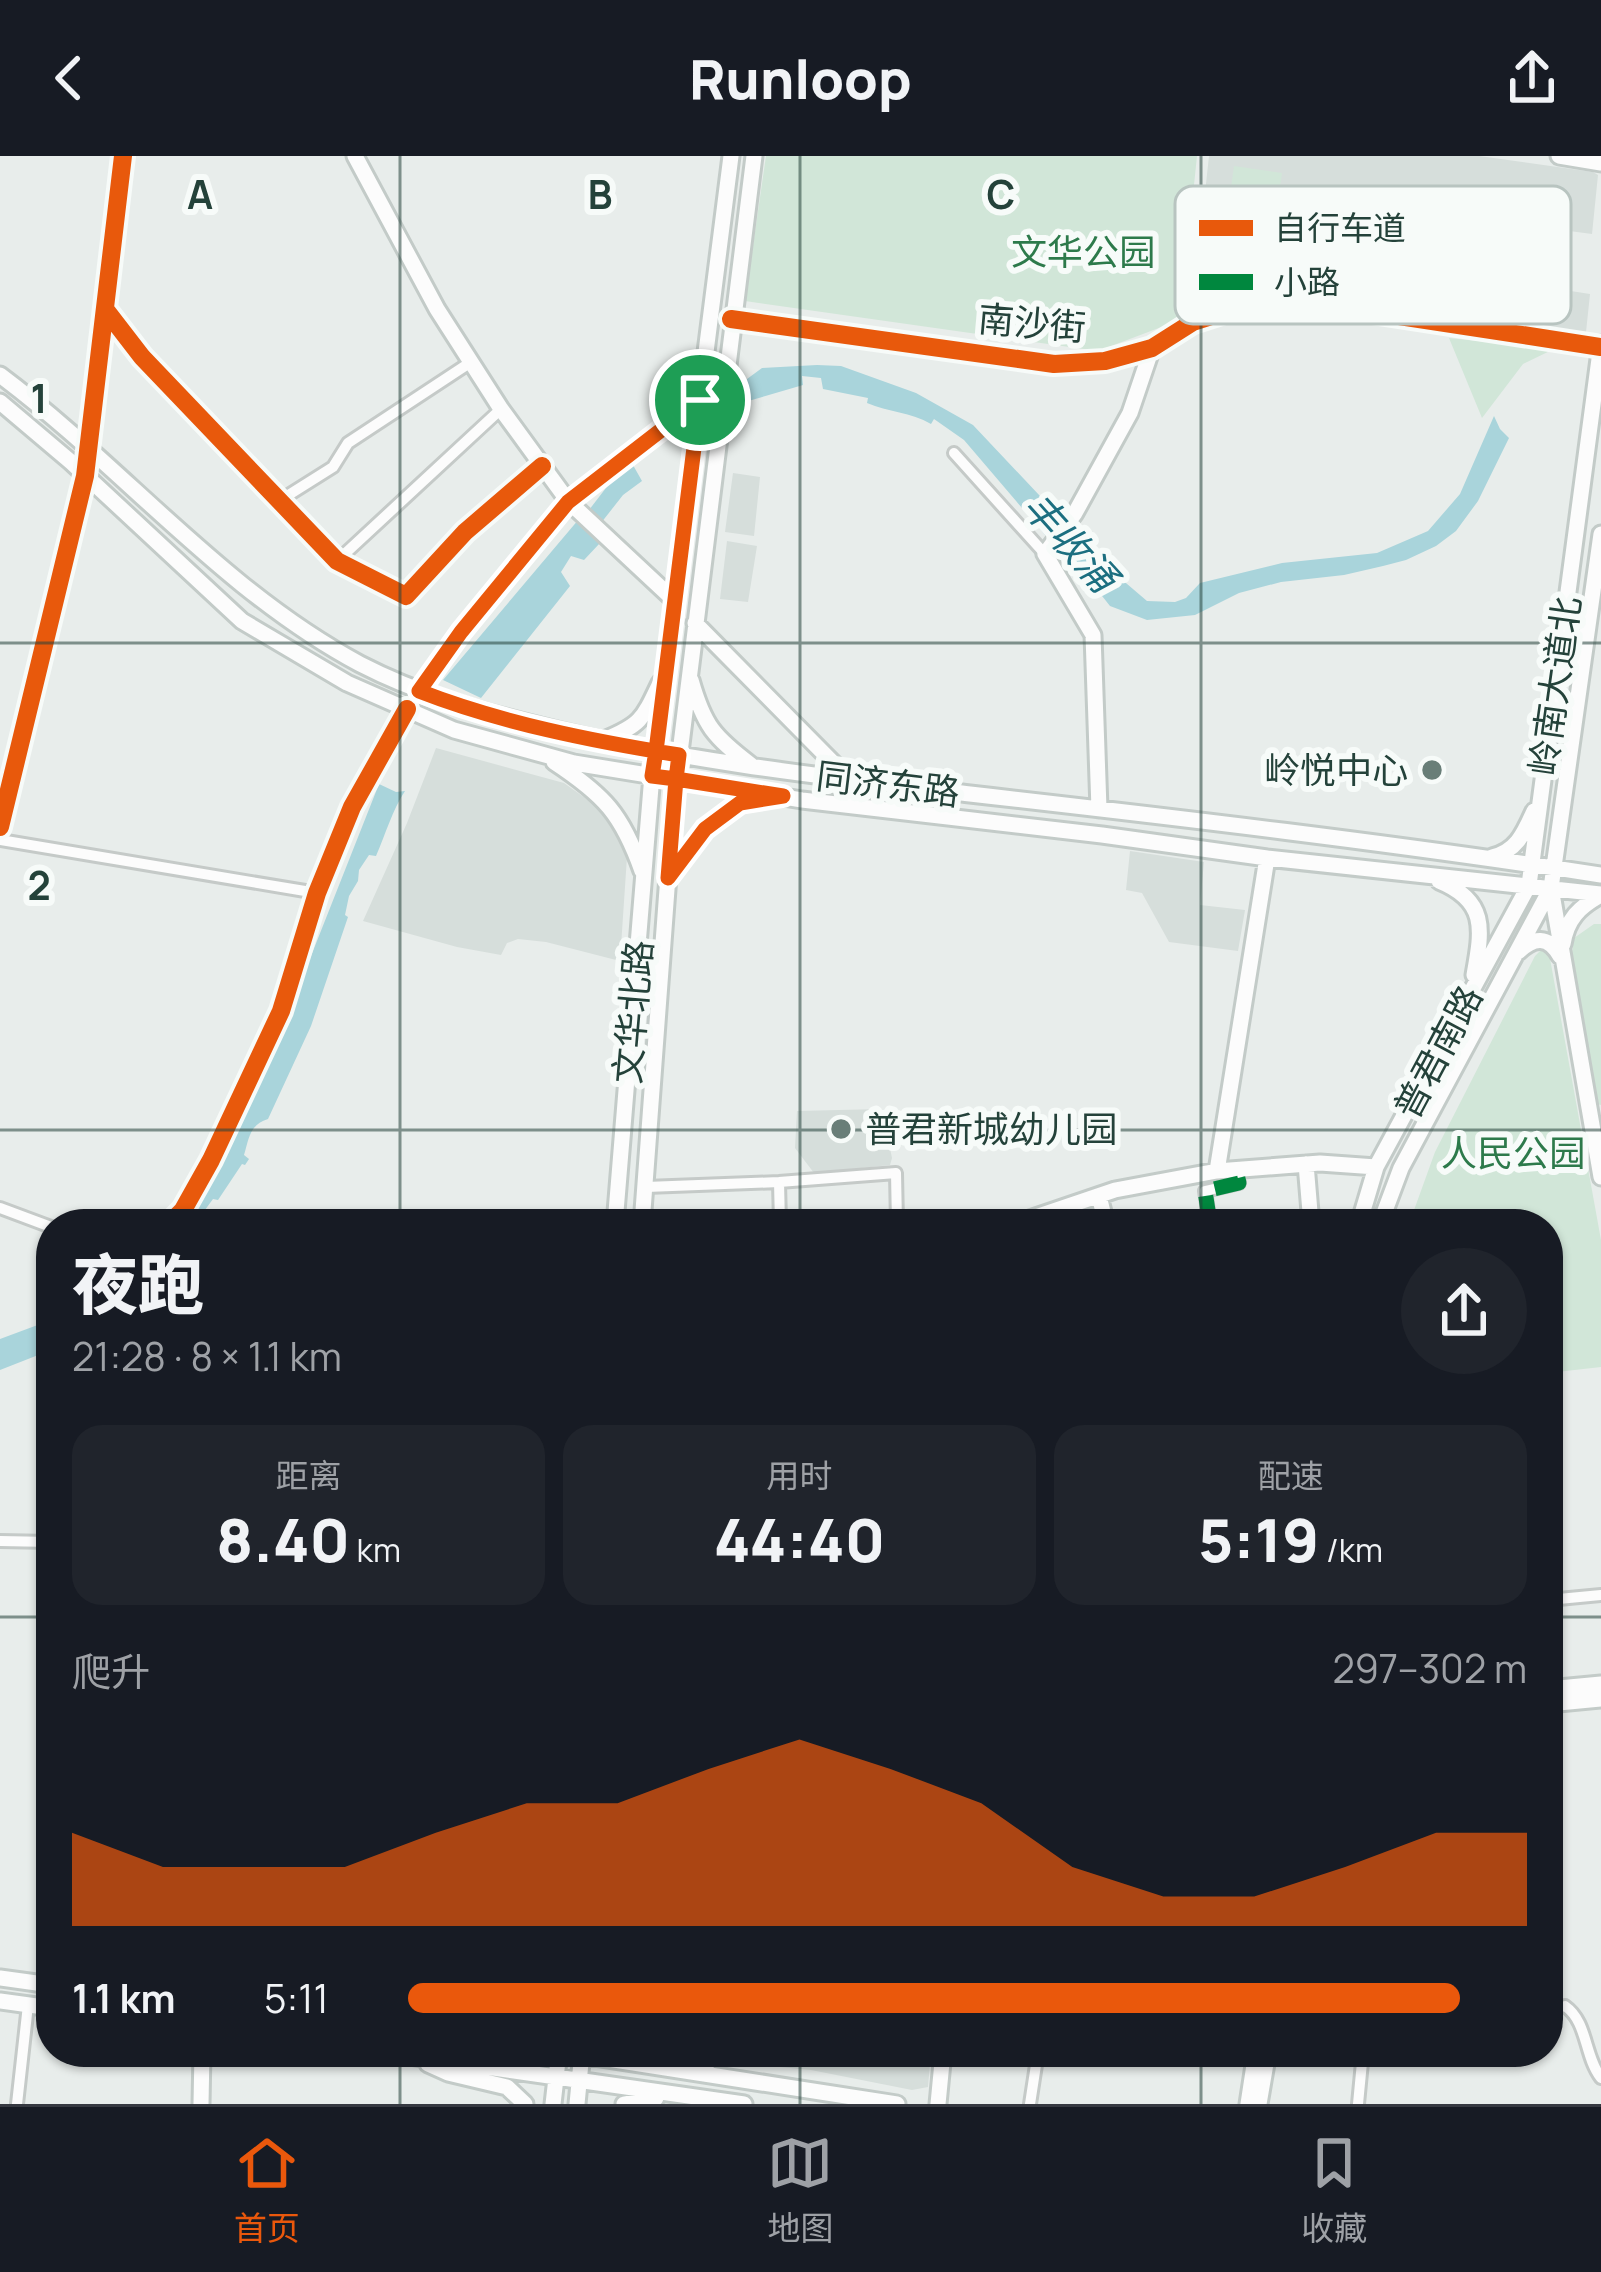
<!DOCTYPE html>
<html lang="zh">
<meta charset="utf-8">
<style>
body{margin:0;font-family:Manrope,"Noto Sans SC",sans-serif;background:#20242c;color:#f1f3f6;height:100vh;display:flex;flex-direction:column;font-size:45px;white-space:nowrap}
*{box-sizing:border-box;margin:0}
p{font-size:39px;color:#9ea1a6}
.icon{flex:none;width:66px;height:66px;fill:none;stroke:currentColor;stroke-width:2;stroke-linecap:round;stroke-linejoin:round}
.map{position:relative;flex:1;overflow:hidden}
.details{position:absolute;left:36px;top:1053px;width:1527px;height:858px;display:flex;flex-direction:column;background:#171b24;border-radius:48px;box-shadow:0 3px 9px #0004}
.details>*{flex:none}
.pin{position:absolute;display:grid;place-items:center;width:102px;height:102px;color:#fff;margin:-51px;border:6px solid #fff;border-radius:50%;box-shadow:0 3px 12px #0007}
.round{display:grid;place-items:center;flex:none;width:126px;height:126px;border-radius:63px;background:#20242c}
.headline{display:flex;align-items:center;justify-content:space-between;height:204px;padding:0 36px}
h1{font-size:66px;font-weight:800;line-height:90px}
.figures{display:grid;grid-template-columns:repeat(3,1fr);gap:18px;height:204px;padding:12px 36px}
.figures div{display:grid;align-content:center;border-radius:30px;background:#20242c;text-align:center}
.figures b{font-size:60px;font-weight:800}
.figures small{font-size:33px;font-weight:400}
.figures p{font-size:33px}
.chart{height:336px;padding:24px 36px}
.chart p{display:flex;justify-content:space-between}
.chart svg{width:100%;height:216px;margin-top:12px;fill:#ea580c;opacity:.7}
ul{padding:0 36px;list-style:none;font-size:39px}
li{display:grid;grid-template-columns:192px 144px 1fr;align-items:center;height:90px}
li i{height:30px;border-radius:15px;background:#ea580c}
header{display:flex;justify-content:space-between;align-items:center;height:156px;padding:0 36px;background:#171b24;font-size:54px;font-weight:800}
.menu{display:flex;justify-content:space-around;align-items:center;height:168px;border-top:3px solid #363941;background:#171b24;font-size:33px;color:#9ea1a6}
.menu a{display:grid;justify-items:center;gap:6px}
.menu .active{color:#ea580c}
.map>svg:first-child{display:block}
.built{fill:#d6dedb}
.green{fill:#d1e6d8}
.water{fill:#a9d4db}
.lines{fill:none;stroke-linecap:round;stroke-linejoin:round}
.street-casing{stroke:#c5cac8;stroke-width:16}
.secondary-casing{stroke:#c3cbc8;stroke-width:21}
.street{stroke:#fcfcfc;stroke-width:10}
.secondary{stroke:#fcfcfc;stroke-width:15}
.quiet{stroke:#00873e;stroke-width:15;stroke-dasharray:30 15;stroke-linecap:butt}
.cycleway-casing{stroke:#f7fbf9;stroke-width:26}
.cycleway{stroke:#e8590c;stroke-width:18}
.route-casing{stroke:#fff;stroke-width:24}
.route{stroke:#ea580c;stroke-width:15}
.grid{fill:none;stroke:#24423a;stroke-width:3;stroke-opacity:0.55}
.poi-dot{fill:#697e78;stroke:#f7fbf9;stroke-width:4.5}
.labels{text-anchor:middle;stroke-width:12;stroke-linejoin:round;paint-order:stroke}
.park-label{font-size:36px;fill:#2d7a4b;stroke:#f7fbf9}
.street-label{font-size:36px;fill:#24423a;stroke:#f7fbf9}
.poi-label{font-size:36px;fill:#24423a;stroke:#f7fbf9;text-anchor:end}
.water-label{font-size:39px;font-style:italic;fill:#1c6f80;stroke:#f7fbf9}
.key{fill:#f7fbf9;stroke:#b8c4c0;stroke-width:3}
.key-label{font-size:33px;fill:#24423a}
.grid-label{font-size:39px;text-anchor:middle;font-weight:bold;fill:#24423a;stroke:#f7fbf9;stroke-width:12;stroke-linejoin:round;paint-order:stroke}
</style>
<header><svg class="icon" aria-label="back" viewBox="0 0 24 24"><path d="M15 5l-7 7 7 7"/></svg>Runloop<svg class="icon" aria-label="share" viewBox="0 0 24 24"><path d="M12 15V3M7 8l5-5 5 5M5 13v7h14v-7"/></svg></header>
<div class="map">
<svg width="1601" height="1948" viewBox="0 0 1601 1948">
<rect width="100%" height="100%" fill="#e8edeb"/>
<path class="built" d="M 1209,0 L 1479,0 L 1593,16 L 1598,19 L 1592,78 L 1316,41 L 1300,137 L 1251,140 L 1196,156 L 1193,148 Z
M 1450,116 L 1590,138 L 1586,176 L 1444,157 Z
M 733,317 L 760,321 L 754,380 L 725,376 Z
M 727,385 L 757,390 L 748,446 L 720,443 Z
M 436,592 L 564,627 L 595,649 L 616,670 L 627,701 L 620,805 L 546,786 L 518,783 L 507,787 L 501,799 L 457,791 L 363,765 L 407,667 Z
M 1130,695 L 1204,706 L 1200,749 L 1245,754 L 1238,795 L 1169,786 L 1142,737 L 1126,734 Z
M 882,953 L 892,1002 L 890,1009 L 814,1017 L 795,992 L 797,955 Z
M 716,1896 L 931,1896 L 928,1931 L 912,1934 L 811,1914 L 759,1909 Z"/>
<path class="green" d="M 766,0 L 1197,0 L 1180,164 L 1098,195 L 745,145 Z
M 1234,10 L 1282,17 L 1275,67 L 1227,60 Z
M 1449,182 L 1554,193 L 1523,208 L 1482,262 Z
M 1594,768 L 1601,768 L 1601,949 L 1597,948 L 1569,817 L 1574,782 Z
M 1541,794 L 1549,797 L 1601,1084 L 1601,1211 L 1548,1217 L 1548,1068 L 1409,1068 L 1435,996 L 1535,800 Z"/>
<path class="water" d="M 817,209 L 841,210 L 916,237 L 973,269 L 1106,410 L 1147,445 L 1175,446 L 1186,442 L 1200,427 L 1282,407 L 1377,397 L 1428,375 L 1460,338 L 1494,260 L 1500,273 L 1509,282 L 1478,345 L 1456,375 L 1436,390 L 1406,404 L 1383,410 L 1344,419 L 1281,426 L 1239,437 L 1195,459 L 1147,464 L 1110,450 L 1087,421 L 1046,380 L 964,284 L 934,263 L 931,268 C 911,256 888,256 867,247 L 868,242 L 823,233 L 821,222 L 802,220 L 803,229 L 745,246 L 747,223 L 762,212 Z
M 629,302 L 642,325 L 623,339 L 601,367 L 589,354 Z
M 579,363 L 600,387 L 584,404 L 571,400 L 561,416 L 570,430 L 481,542 L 443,524 Z
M 379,628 L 396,636 L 405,635 C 392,655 386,677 376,700 L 369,699 L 359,714 L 358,725 L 349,740 L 345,759 L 348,761 L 311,870 L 268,963 C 249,969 249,983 244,999 L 249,1003 L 245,1009 L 242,1008 L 218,1044 L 213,1043 L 202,1058 L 210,1065 L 258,1065 L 259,1068 L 178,1068 L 199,1037 L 279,881 Z
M 51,1158 L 51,1194 L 0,1214 L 0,1183 L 43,1167 L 42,1163 Z"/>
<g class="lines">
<defs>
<path id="street" d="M 105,153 L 142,201 L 337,405 L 406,440 L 465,376 L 542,310
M 954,297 L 1045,398
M 279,345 L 333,311 L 348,287 L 471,206
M 337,405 L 501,253
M 419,535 L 461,476 L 568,345 L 701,245
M 0,684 L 317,737
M 779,1026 L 780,1068
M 646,1031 L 779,1026 L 896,1017 L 897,1068
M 0,1052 L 51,1071
M 169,1068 L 183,1054 L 211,1004 L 281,855 L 317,737 L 352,651 L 407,553
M 1204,1068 L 1209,1061 L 1205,1035 L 1239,1027 L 1236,1014
M 51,1222 L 51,1276
M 0,1385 L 51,1386
M 1548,1444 L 1601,1439
M 1548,1854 L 1565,1850 C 1588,1866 1584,1900 1601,1922
M 708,1915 L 711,1896
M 17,1948 L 28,1849
M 1030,1948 L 1038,1896
M 1358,1948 L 1363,1896"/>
<path id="secondary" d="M 355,0 L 437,153 L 501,253 L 568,345 L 675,445
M 1559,0 L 1601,7
M 731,163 L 1054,208 L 1105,205 L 1152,192 L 1193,166 L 1246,149 L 1294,144 L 1601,191
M 0,219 C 123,311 223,435 360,508 C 418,538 478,555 540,570 C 681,605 826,621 970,638 C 1181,662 1392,687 1601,719
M 0,246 L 71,306 L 242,465 L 347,527 L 454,574 L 574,607 L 802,644 L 1102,679 L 1267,702 L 1601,738
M 1601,378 L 1551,732 L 1601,1021
M 695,467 L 850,624
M 691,524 C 704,570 714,581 751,609
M 604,584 C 641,569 643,563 660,527
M 554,606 C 604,639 622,658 642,715
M 1099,653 L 1093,479 L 1045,398 L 1075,357 L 1130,257 L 1152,192
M 0,671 L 85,320 L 123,0
M 1492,701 C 1517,695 1524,677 1534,655
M 670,720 L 705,673 L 740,647 L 769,643
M 1439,725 C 1488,745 1482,774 1474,819
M 1563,788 C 1567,763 1579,751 1601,739
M 1518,796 C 1534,781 1548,779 1560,800
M 1306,1008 L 1311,1068
M 1217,1015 L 1267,702
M 1099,1040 L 1106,1068
M 615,1068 L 652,619 L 731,0
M 642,1068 L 673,653 L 754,0
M 1015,1068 L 1115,1034 L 1217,1015 L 1320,1007 L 1376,1011
M 1359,1068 L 1376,1011 L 1529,729 L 1601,188
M 1380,1068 L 1401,1012 L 1551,732
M 1548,1533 L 1601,1528
M 1548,1548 L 1601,1543
M 0,1822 L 51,1829
M 0,1845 L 51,1852
M 382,1896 L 744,1948
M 563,1896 L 897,1948
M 646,1896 L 672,1905
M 428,1908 L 448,1917 L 507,1931 L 525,1948
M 201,1948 L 202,1896
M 553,1948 L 559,1896
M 577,1948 L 582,1896
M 624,1948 L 656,1942
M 938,1948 L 943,1896
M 1248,1948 L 1256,1896
M 1259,1948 L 1268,1896"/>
</defs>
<use href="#street" class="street-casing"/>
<use href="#secondary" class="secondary-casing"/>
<use href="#street" class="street"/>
<use href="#secondary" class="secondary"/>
<path class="quiet" d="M 1204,1068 L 1209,1061 L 1205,1035 L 1239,1027 L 1236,1014"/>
<defs>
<path id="cycleway" d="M 105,153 L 142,201 L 337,405 L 406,440 L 465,376 L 542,310
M 731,163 L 1054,208 L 1105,205 L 1152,192 L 1193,166 L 1246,149 L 1294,144 L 1601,191
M 0,671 L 85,320 L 123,0
M 169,1068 L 183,1054 L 211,1004 L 281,855 L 317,737 L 352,651 L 407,553"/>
</defs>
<use href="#cycleway" class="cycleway-casing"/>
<use href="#cycleway" class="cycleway"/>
</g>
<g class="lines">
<defs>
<path id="route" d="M 700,244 L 656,595 L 652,620 L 676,623 L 668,722 L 705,673 L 740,647 L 783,640 L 676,623 L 679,599 C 592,585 501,567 419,535 L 461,476 L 568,346 L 700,244"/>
</defs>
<use href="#route" class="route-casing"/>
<use href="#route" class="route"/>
</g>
<path class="grid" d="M 400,0 L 400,1068M 800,0 L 800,1068M 1201,0 L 1201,1068M 0,487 L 1601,487M 0,974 L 1601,974M 0,1461 L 51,1461M 1548,1461 L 1601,1461M 400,1896 L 400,1948M 800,1896 L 800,1948M 1201,1896 L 1201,1948"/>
<g class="poi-dot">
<circle cx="1432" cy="614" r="12"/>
<circle cx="841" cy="973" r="12"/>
</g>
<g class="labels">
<g class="park-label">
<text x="1083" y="109">文华公园</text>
<text x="1513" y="1010">人民公园</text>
</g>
<g class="street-label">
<text transform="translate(1032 167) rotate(5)" y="13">南沙街</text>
<text transform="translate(1555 530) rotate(-82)" y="13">岭南大道北</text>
<text transform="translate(888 628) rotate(7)" y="13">同济东路</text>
<text transform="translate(633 856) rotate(-85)" y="13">文华北路</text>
<text transform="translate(1438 896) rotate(-62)" y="13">普君南路</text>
</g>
<g class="poi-label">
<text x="1408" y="627">岭悦中心</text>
<text x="865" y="986" text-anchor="start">普君新城幼儿园</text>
</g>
<g class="water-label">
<text transform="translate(1070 386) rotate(48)" y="14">丰收涌</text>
</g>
</g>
<rect x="1175" y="30" width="396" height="138" rx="18" class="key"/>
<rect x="1199" y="64" width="54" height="16" fill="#e8590c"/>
<rect x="1199" y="118" width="54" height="16" fill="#00873e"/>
<g class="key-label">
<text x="1274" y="84">自行车道</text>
<text x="1274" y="138">小路</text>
</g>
<g class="grid-label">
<text x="200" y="53">A</text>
<text x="600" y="53">B</text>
<text x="1001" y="53">C</text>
<text x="39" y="257">1</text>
<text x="39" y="744">2</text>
</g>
</svg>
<div class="pin" style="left:700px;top:244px;background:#1e9e55"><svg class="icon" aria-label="arrive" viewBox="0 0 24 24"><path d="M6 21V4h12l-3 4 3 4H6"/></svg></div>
<section class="details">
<div class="headline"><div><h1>夜跑</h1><p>21:28 · 8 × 1.1 km</p></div><a class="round"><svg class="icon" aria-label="share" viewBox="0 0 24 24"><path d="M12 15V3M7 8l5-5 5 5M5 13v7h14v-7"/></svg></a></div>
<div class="figures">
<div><p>距离</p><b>8.40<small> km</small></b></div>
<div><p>用时</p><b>44:40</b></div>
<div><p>配速</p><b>5:19<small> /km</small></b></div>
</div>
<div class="chart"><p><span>爬升</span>297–302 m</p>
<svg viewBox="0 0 160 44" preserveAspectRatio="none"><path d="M0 44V25L10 32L20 32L30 32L40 25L50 19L60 19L70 12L80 6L90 12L100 19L110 32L120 38L130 38L140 32L150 25L160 25V44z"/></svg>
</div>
<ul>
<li><b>1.1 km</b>5:11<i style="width:94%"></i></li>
</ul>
</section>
</div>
<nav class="menu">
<a class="active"><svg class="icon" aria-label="home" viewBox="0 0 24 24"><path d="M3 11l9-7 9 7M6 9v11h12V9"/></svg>首页</a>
<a><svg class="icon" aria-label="map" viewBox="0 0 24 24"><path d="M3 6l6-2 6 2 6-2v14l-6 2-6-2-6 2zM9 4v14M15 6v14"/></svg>地图</a>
<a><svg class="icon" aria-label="saved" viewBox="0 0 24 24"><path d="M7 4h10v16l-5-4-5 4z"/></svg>收藏</a>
</nav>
